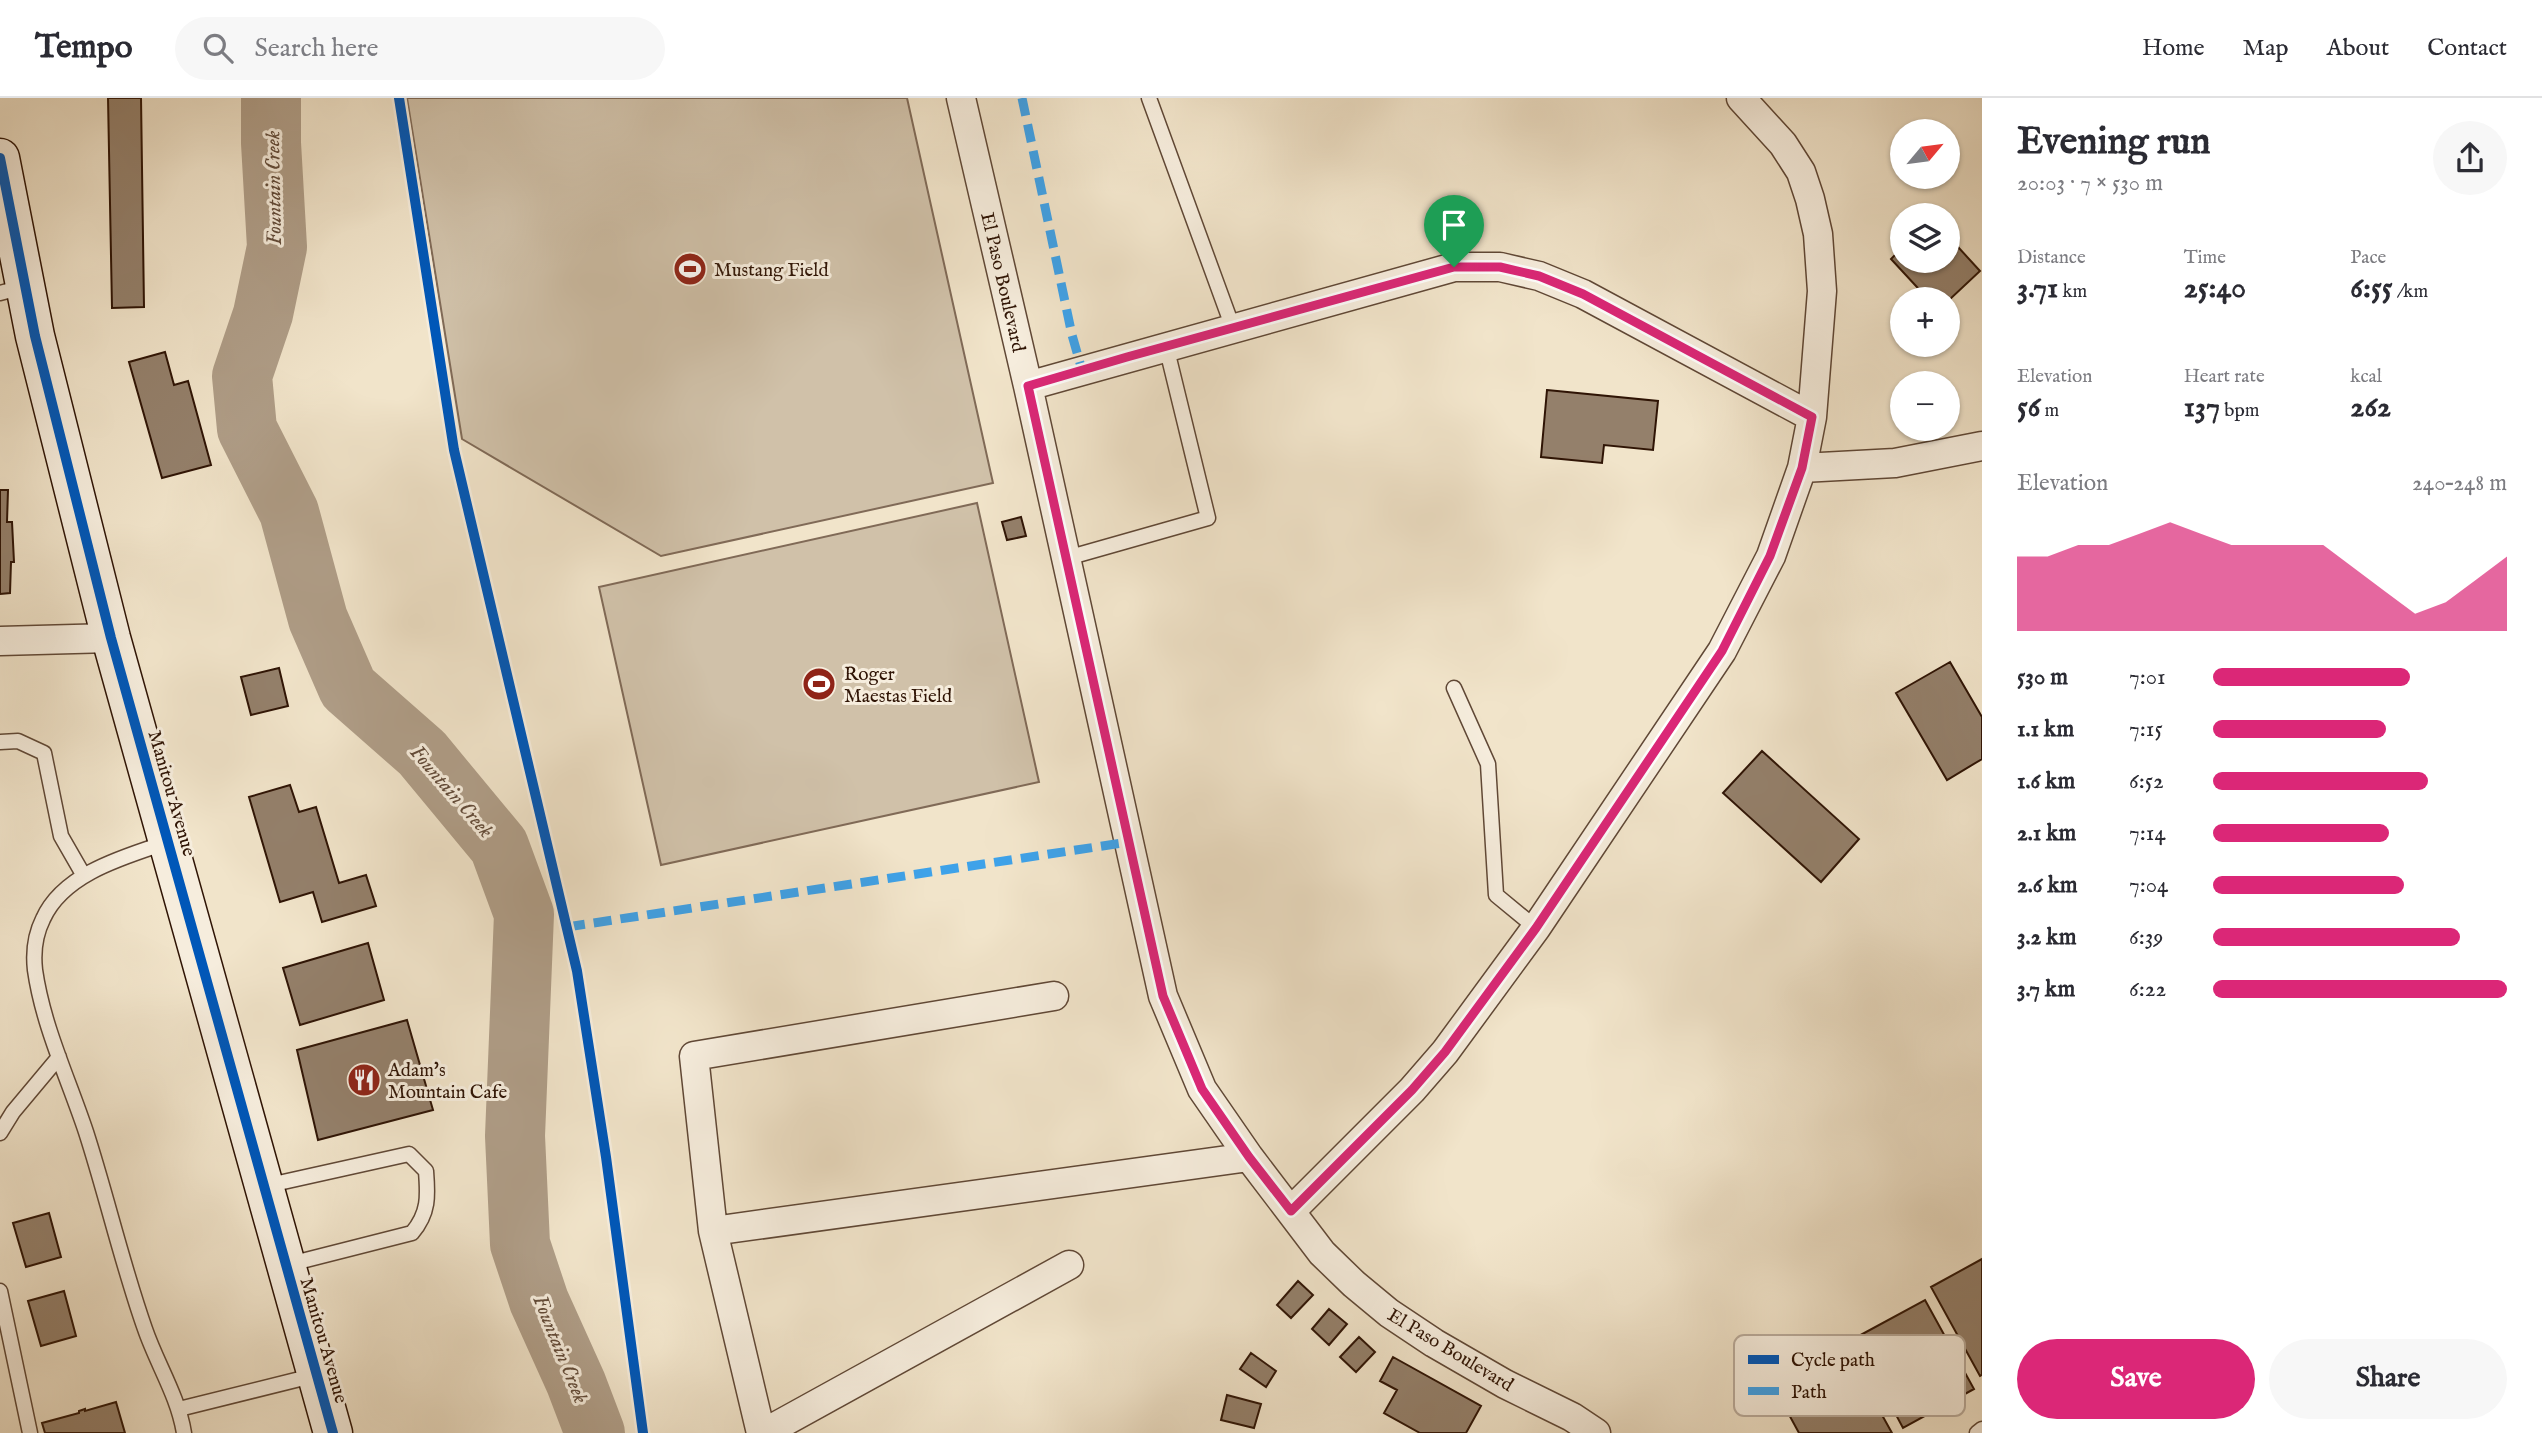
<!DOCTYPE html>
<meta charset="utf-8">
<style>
body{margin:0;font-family:"IM FELL English",serif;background:#f7f7f7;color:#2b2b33;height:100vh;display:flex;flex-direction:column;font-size:26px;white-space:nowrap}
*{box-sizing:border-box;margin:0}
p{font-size:23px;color:#7c7c81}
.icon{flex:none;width:38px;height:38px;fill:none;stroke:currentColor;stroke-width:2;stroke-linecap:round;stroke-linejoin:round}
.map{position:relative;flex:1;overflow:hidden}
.panel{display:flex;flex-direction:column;background:#fff;width:560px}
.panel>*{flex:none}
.needle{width:46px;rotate:61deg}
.buttons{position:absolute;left:1890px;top:21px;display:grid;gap:14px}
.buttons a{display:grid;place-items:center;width:70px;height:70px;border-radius:50%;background:#fff;box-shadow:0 2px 5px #0004;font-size:35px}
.pin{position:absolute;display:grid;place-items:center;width:60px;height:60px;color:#fff;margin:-72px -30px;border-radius:50% 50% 50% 0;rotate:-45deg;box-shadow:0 0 7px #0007}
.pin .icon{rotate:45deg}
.round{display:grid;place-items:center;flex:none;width:74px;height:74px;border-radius:37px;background:#f7f7f7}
.headline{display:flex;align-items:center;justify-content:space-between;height:119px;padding:0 35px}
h1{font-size:38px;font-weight:700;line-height:52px}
.metrics{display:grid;grid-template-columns:repeat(3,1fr);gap:10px;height:119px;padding:7px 35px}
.metrics div{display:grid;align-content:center}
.metrics b{font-size:30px;font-weight:700}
.metrics small{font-size:19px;font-weight:400}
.metrics p{font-size:19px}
.chart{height:196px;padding:14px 35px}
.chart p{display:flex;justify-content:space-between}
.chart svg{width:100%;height:126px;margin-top:7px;fill:#db2777;opacity:.7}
.primary-button{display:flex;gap:14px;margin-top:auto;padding:14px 35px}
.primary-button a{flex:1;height:80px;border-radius:42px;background:#db2777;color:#fff;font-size:28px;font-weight:700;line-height:80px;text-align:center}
.primary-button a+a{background:#f7f7f7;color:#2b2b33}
ul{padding:0 35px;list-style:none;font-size:23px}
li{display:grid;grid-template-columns:112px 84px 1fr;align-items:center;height:52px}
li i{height:18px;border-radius:9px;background:#db2777}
header{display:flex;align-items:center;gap:42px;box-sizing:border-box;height:98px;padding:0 35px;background:#fff;border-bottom:2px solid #e1e1e2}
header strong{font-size:33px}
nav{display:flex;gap:38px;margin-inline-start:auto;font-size:24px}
.search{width:490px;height:63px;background:#f7f7f7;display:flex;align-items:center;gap:18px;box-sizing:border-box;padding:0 24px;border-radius:38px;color:#7c7c81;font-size:26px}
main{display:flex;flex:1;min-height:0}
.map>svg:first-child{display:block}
.green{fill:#d0c1a9;stroke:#806a57;stroke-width:2}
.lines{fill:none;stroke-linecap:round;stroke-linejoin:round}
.river{stroke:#af9d87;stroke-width:60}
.building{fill:#94806b;stroke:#2f1405;stroke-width:2}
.lane-casing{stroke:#604836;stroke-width:17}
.street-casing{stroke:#604836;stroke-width:31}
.secondary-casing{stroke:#2f1405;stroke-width:41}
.lane{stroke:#f6eddd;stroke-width:14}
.street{stroke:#f6eddd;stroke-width:28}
.secondary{stroke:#f6eddd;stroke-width:38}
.quiet{stroke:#3ea2e9;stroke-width:9;stroke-dasharray:18 9;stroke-linecap:butt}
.cycleway-casing{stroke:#f6eddd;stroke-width:15}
.cycleway{stroke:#0057b8;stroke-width:10}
.route-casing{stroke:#fff;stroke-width:14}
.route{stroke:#db2777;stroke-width:9}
.labels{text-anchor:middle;stroke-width:6;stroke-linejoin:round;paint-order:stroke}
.poi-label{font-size:19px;fill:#2f1405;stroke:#f6eddd;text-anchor:start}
.street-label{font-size:19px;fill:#2f1405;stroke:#f6eddd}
.water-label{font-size:21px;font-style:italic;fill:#624b39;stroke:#f6eddd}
.key{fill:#f6eddd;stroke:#baac9c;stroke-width:2}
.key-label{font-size:19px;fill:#2f1405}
</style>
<header>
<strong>Tempo</strong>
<div class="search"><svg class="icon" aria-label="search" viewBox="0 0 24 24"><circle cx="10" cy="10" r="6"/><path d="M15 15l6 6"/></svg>Search here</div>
<nav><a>Home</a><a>Map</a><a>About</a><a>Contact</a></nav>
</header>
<main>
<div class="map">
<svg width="1982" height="1335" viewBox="0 0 1982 1335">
<rect width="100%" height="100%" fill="#f1e4ca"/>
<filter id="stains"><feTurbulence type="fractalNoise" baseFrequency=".00286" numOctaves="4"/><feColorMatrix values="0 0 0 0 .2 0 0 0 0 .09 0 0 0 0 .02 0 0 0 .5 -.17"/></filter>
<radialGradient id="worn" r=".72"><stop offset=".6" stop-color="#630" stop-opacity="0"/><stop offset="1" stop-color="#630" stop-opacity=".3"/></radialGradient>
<path class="green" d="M 407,0 L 907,0 L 993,385 L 661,458 L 462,341 Z
M 977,405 L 1039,684 L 661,767 L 599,489 Z"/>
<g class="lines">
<path class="river" d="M 271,0 L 271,45 L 277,149 L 263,216 L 242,278 L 247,331 L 289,414 L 318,521 L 348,590 L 422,655 L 499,748 L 524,816 L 515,1038 L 520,1146 L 539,1203 L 576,1285 L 595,1335"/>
</g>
<path class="building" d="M 108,0 L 141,0 L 144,209 L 112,210 Z
M 1948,138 L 1980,173 L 1948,203 L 1928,201 L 1891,161 L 1902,150 L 1902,163 L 1948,163 Z
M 165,254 L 174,287 L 188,283 L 211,367 L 162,380 L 129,264 Z
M 1547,292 L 1658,303 L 1653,352 L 1604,347 L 1602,365 L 1541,359 Z
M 0,392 L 8,392 L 7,424 L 12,424 L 14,464 L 11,464 L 10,495 L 0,496 Z
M 1021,419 L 1026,438 L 1007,442 L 1002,424 Z
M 1950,564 L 1982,619 L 1982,661 L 1947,682 L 1896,595 Z
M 279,570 L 288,608 L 251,617 L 241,579 Z
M 1762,653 L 1859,741 L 1821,784 L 1723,695 Z
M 290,687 L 299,714 L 316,709 L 339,785 L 366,777 L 376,808 L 322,824 L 313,794 L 280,804 L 249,699 Z
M 368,845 L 384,902 L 300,927 L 283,870 Z
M 407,922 L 433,1012 L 318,1042 L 297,952 Z
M 49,1115 L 61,1159 L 26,1169 L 13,1125 Z
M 1982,1161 L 1982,1277 L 1980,1278 L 1931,1189 Z
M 1298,1183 L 1313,1197 L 1291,1220 L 1277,1207 Z
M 64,1193 L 76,1238 L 41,1248 L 28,1203 Z
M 1925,1202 L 1974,1291 L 1903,1330 L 1855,1240 Z
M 1329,1211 L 1347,1226 L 1329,1247 L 1312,1231 Z
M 1359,1239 L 1375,1254 L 1356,1274 L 1340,1259 Z
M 1846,1252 L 1892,1335 L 1799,1335 L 1775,1291 Z
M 1251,1255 L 1276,1273 L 1266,1289 L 1240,1271 Z
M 1393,1259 L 1481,1308 L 1466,1335 L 1420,1335 L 1384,1315 L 1397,1292 L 1380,1283 Z
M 1227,1297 L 1261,1306 L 1254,1330 L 1221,1322 Z
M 116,1304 L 125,1335 L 45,1335 L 42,1325 L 79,1315 L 79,1313 L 85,1311 L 85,1313 Z"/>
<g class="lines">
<defs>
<path id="lane" d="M 1149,0 L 1233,230
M 0,195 L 23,189
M 1067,460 L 1208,420 L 1166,248
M 1454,590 L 1488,666 L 1496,797 L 1536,830
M 0,644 L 18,643 L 44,655 L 61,738 L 84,778
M 165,745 C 123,759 63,776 43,821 C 35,837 33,854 35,872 C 43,928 68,980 86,1034 C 107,1099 122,1166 145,1231 C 157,1266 178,1298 184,1335
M 0,1035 L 13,1014 L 59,959
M 265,1088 L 409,1056 L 426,1073 C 428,1098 429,1115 412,1135 L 286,1167
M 0,1193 L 30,1335
M 179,1311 L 316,1277
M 1977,1335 L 1982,1331"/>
<path id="street" d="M 961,0 L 1028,288 L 1163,898 L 1202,991 L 1249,1059 L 1322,1155 L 1354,1186 L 1389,1215 L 1434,1245 L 1505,1286 L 1572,1319 L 1596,1335
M 1028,288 L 1454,169 L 1500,169 L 1539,178 L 1583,196 L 1812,319
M 1802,370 L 1895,365 L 1982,348
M 0,543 L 111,540
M 1291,1113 L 1412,992 L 1445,954 L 1536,830 L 1722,553 L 1771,458 L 1802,370 L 1812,319 L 1822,193 L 1818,136 L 1810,101 L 1801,74 L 1783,46 L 1741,0
M 713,1133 L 1249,1059
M 761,1335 L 713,1133 L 694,958 L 1054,898
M 764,1335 L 1069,1167"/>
<path id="secondary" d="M 0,60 L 35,238 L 111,540 L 333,1335"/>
</defs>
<use href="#lane" class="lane-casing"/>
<use href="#street" class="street-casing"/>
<use href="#secondary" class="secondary-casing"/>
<use href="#lane" class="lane"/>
<use href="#street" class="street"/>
<use href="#secondary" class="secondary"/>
<path class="quiet" d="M 1022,0 L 1072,237 L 1082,272
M 567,829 L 1129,744"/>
<defs>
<path id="cycleway" d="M 399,0 L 454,352 L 577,873 L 606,1059 L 643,1335
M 0,60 L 35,238 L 111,540 L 333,1335"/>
</defs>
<use href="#cycleway" class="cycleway-casing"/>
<use href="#cycleway" class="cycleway"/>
</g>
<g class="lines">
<defs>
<path id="route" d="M 1454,169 L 1500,169 L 1539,178 L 1583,196 L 1812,319 L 1802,370 L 1770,458 L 1722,553 L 1536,830 L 1445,954 L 1412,992 L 1291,1113 L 1249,1059 L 1202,991 L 1163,898 L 1028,288 L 1127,259 Z"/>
</defs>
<use href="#route" class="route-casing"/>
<use href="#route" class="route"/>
</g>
<defs>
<symbol id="stadium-disc" viewBox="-11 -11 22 22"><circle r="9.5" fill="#8f2418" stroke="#f6eddd"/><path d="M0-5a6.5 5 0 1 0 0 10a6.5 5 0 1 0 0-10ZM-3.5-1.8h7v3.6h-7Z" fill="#fff"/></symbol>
<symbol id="restaurant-disc" viewBox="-11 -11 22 22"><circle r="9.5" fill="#8f2418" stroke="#f6eddd"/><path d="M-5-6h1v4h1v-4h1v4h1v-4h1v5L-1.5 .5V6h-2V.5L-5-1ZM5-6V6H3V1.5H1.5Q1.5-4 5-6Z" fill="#fff"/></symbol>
</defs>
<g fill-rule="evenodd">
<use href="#stadium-disc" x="671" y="152" width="38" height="38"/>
<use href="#stadium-disc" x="800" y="567" width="38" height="38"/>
<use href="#restaurant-disc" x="345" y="963" width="38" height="38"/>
</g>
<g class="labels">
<g class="poi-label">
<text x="714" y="178">Mustang Field</text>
<text x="844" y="582">Roger<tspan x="844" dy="22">Maestas Field</tspan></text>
<text x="388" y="978">Adam's<tspan x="388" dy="22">Mountain Cafe</tspan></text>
</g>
<g class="street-label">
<text transform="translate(1004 184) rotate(77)" y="7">El Paso Boulevard</text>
<text transform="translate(173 695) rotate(74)" y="7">Manitou Avenue</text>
<text transform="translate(325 1242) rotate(74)" y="7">Manitou Avenue</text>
<text transform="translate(1451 1251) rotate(31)" y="7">El Paso Boulevard</text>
</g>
<g class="water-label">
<text transform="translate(273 90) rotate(-91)" y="7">Fountain Creek</text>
<text transform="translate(452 693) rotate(49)" y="7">Fountain Creek</text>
<text transform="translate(561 1251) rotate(68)" y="7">Fountain Creek</text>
</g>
</g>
<rect x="1734" y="1237" width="231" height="81" rx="10" class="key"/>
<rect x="1748" y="1257" width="31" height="9" fill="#0057b8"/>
<rect x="1748" y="1289" width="31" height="8" fill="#3ea2e9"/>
<g class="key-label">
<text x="1791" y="1268">Cycle path</text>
<text x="1791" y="1300">Path</text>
</g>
<rect width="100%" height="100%" filter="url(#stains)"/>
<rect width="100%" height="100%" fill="url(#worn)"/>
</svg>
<div class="buttons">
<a><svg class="needle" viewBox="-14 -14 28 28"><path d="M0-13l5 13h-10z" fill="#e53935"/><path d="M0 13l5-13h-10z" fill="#7c7c81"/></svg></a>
<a><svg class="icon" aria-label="layers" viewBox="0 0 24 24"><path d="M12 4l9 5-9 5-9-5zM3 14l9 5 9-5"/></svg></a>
<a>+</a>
<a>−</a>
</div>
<div class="pin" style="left:1454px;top:169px;background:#1e9e55"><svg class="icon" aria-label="arrive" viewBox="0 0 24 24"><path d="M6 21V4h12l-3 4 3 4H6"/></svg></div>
</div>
<section class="panel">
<div class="headline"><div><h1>Evening run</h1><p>20:03 · 7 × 530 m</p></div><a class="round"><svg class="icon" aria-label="share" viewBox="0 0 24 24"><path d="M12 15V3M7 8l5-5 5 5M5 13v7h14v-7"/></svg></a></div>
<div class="metrics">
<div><p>Distance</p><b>3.71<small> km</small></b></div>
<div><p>Time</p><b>25:40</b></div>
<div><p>Pace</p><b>6:55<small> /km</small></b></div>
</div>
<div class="metrics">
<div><p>Elevation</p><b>56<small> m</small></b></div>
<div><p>Heart rate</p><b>137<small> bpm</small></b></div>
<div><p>kcal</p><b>262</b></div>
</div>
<div class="chart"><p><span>Elevation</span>240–248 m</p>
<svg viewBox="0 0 160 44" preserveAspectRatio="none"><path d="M0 44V18L10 18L20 14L30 14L40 10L50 6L60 10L70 14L80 14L90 14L100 14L110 22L120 30L130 38L140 34L150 26L160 18V44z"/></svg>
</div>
<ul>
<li><b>530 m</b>7:01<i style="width:67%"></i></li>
<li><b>1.1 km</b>7:15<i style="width:59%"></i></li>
<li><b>1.6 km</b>6:52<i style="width:73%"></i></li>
<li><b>2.1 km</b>7:14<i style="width:60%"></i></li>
<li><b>2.6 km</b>7:04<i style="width:65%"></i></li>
<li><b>3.2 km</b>6:39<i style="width:84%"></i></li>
<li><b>3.7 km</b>6:22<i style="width:100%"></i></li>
</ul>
<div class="primary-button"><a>Save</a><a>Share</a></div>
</section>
</main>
